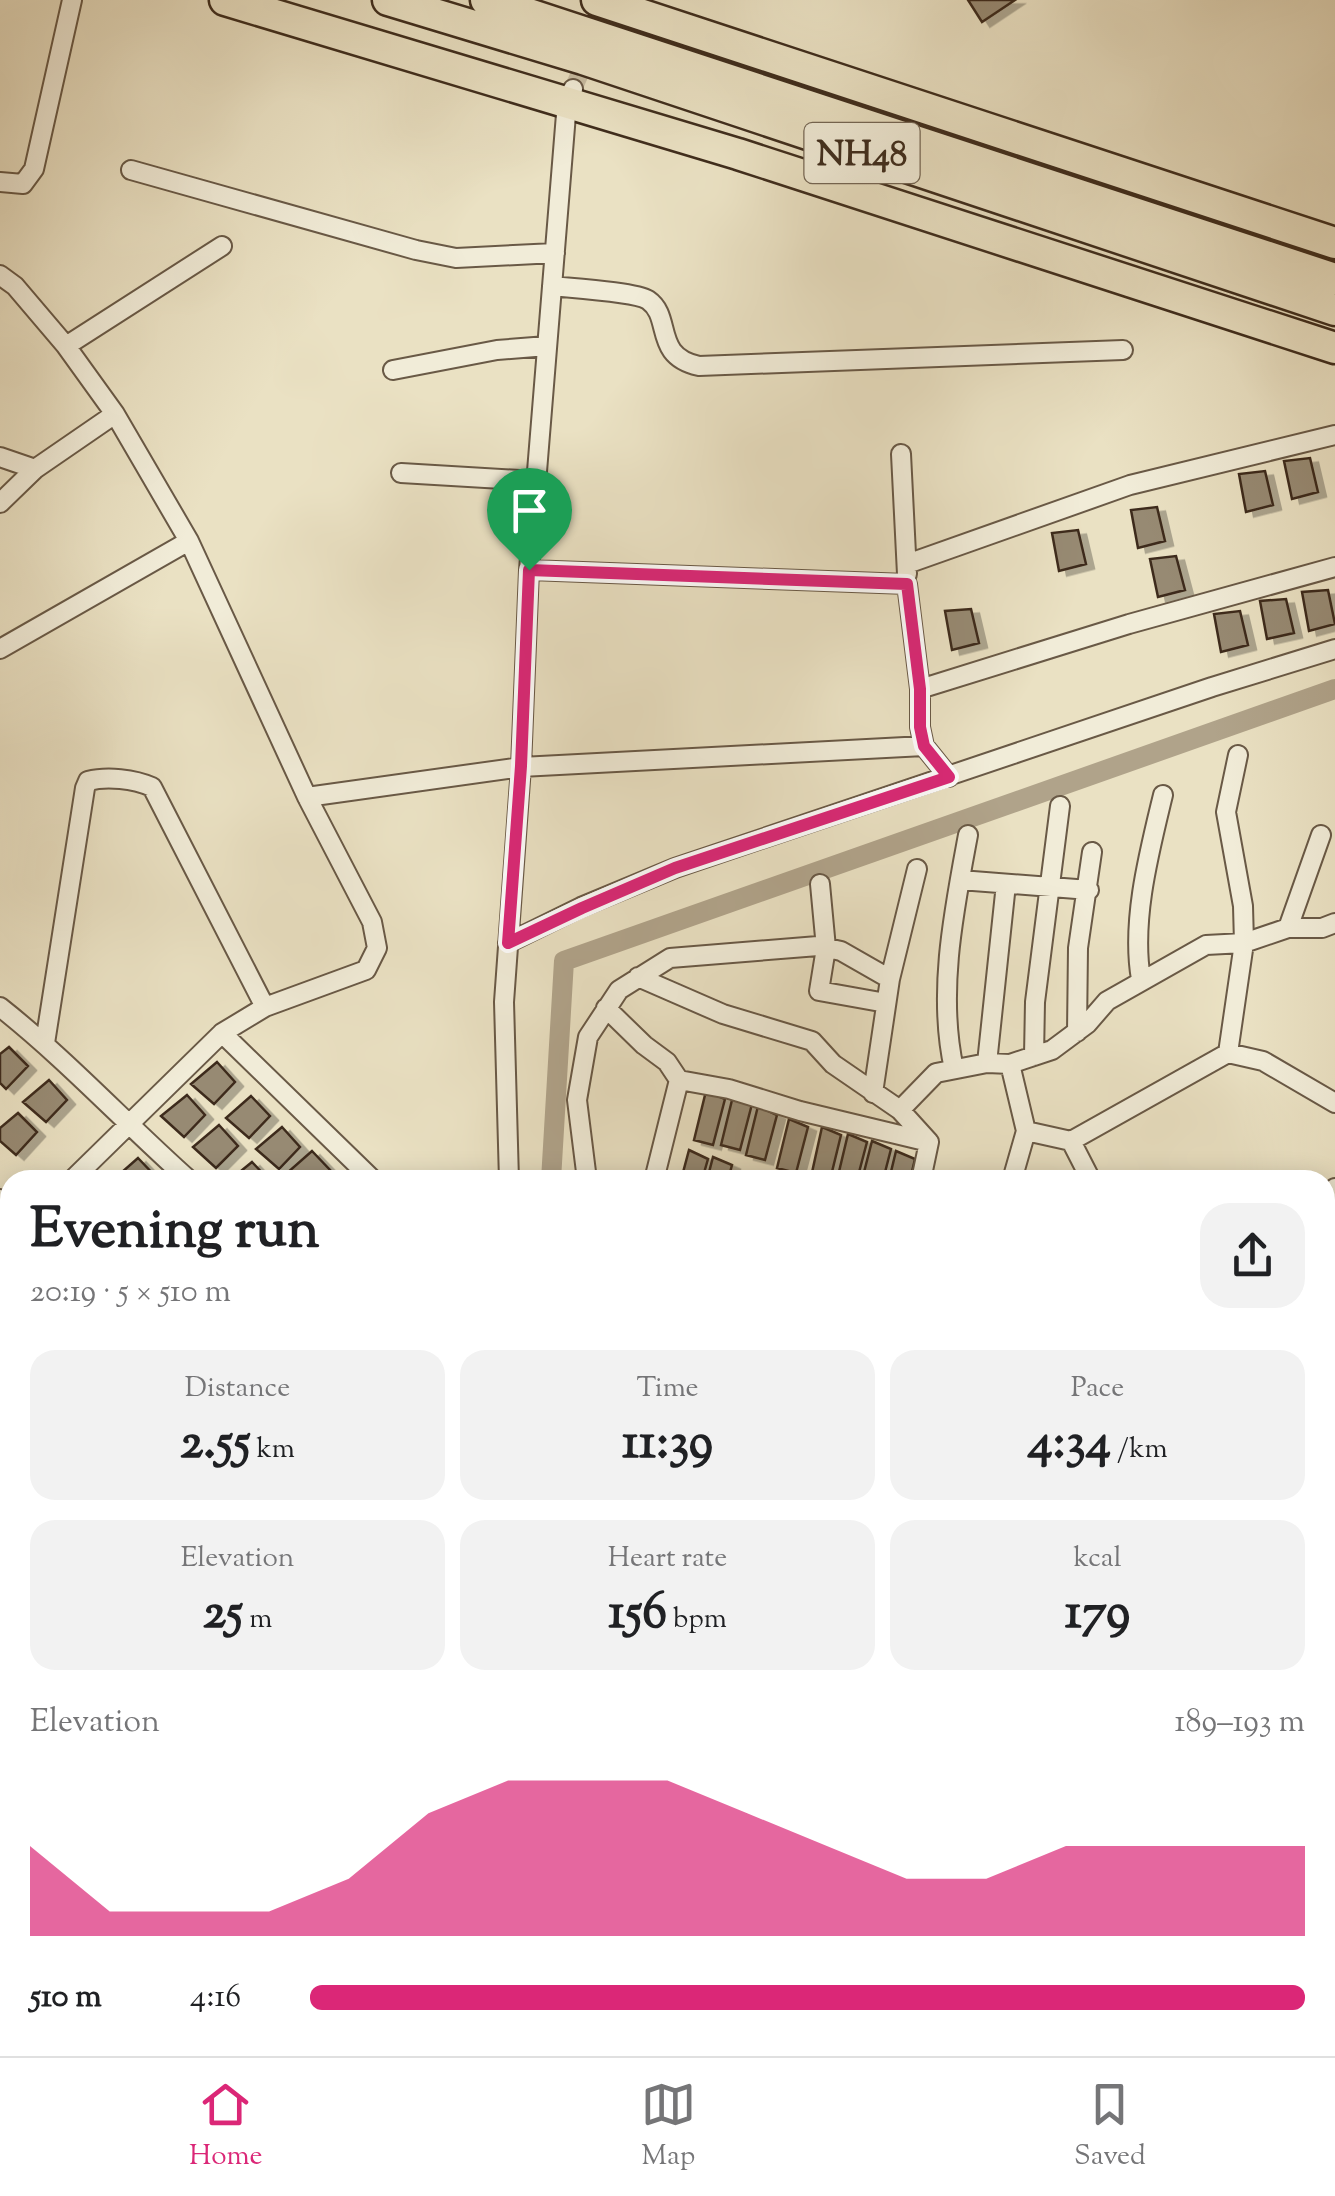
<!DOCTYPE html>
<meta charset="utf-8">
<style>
body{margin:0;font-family:"Sorts Mill Goudy",serif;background:#f2f2f2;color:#202124;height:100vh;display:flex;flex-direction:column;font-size:38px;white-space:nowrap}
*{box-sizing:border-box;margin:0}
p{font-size:32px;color:#757577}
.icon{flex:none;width:55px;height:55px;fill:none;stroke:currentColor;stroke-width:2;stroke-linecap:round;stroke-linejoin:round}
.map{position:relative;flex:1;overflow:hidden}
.side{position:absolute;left:0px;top:1170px;width:1335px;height:888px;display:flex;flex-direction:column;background:#fff;border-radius:30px 30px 0 0;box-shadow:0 5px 25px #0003}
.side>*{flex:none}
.pin{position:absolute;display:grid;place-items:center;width:85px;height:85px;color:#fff;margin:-102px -42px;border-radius:50% 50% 50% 0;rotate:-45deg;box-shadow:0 0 10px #0007}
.pin .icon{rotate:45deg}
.round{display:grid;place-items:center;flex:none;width:105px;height:105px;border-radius:30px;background:#f2f2f2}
.head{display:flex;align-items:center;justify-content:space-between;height:170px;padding:0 30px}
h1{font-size:55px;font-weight:700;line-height:75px}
.metrics{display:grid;grid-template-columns:repeat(3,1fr);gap:15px;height:170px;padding:10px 30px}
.metrics div{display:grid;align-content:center;border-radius:25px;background:#f2f2f2;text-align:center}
.metrics b{font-size:50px;font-weight:700}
.metrics small{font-size:28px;font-weight:400}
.metrics p{font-size:28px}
.chart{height:280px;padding:20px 30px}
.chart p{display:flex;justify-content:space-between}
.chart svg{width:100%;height:180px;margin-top:10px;fill:#db2777;opacity:.7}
ul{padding:0 30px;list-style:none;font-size:32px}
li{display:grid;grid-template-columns:160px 120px 1fr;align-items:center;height:75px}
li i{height:25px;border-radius:12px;background:#db2777}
.menu{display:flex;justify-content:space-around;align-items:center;height:140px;border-top:2px solid #e0e0e0;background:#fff;font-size:28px;color:#757577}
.menu a{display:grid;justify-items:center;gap:5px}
.menu .on{color:#db2777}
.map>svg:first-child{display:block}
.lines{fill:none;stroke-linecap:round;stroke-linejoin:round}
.canal{stroke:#b0a38a;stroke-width:20}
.building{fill:#978a73;stroke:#3e2c1c;stroke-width:2.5;filter:url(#shadow)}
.street-tunnel{stroke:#c8bda2;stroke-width:18;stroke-dasharray:18 9;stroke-linecap:butt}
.street-casing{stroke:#695946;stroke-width:22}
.highway-casing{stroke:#3e2c1c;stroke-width:35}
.street{stroke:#f1ecd8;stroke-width:18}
.highway{stroke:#eae1c3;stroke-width:30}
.route-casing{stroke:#fff;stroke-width:20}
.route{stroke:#db2777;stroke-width:12}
.labels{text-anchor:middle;stroke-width:8;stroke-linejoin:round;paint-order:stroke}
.shield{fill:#f1ecd8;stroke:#746654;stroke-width:2.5}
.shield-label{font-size:35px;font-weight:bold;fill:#3e2c1c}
</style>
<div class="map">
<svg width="1335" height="2056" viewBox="0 0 1335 2056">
<defs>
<filter id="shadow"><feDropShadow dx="8" dy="4.5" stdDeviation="0" flood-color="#0004"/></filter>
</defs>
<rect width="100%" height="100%" fill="#eae1c3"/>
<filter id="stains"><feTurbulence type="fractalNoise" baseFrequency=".002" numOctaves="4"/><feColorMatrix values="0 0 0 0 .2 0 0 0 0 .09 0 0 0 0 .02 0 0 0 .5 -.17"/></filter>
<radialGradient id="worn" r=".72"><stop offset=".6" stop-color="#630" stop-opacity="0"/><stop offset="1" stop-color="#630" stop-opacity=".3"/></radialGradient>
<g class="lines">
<path class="canal" d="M 551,1180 L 564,961 L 1335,689
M 894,2048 L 895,2056"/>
</g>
<path class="building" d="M 968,0 L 1015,0 L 982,22 Z
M 1310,458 L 1318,492 L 1292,499 L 1284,461 Z
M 1265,471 L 1273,505 L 1246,512 L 1239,474 Z
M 1157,507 L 1165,541 L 1138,548 L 1131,510 Z
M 1078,530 L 1086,564 L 1059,571 L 1052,533 Z
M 1176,556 L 1185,590 L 1158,597 L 1150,559 Z
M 1328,590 L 1335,624 L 1309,631 L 1302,592 Z
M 1286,599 L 1294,633 L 1267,639 L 1260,601 Z
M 971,609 L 979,643 L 952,650 L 945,611 Z
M 1240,611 L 1248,645 L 1221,652 L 1214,614 Z
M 9,1047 L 28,1066 L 6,1089 L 0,1083 L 0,1054 Z
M 217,1062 L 235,1082 L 214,1104 L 191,1084 Z
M 49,1080 L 67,1100 L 46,1122 L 23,1102 Z
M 706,1091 L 725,1099 L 713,1145 L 694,1140 Z
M 187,1095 L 205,1115 L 184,1137 L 161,1116 Z
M 251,1096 L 270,1116 L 249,1138 L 226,1118 Z
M 733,1096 L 752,1104 L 740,1150 L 721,1145 Z
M 758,1106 L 777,1115 L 765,1160 L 746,1155 Z
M 18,1113 L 37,1132 L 16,1155 L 0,1141 L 0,1128 Z
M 789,1119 L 808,1127 L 796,1173 L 777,1168 Z
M 219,1125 L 238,1146 L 216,1168 L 193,1147 Z
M 282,1127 L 300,1147 L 279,1169 L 256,1149 Z
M 822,1127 L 841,1135 L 830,1180 L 811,1177 Z
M 848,1134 L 867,1142 L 857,1180 L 837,1180 Z
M 872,1141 L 891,1149 L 883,1180 L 862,1180 Z
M 689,1150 L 708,1159 L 702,1180 L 681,1180 Z
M 312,1151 L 331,1171 L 322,1180 L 294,1180 L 287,1173 Z
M 896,1151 L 915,1159 L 910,1180 L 889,1180 Z
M 713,1157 L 732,1165 L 728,1180 L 707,1180 Z
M 138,1158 L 157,1178 L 155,1180 L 113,1180 Z
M 252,1162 L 269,1180 L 230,1180 Z
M 262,2048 L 300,2048 L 301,2056 L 262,2056 Z
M 316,2048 L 353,2048 L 354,2056 L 316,2056 Z"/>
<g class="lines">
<path class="street-tunnel" d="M 573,89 L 605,17"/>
<defs>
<path id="street" d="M 131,170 L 416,250 L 456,258 L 555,253
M 0,182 L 23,184 L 34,169 L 72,0
M 0,275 L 15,286 L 66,346 L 115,414 L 189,541 L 307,797 L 372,922 L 377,948 L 366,970 L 265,1007 L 222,1033 L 72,1180
M 552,286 C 570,288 636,292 648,300 C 673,317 652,356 699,366 L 1123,350
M 66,346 L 222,246
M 393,370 L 497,350 L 547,346
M 901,454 L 907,574
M 0,457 L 35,469
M 401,473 L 536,481
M 0,503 L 35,469 L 115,414
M 907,564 L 1130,485 L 1335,435
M 0,649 L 189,541
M 920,689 L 1129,624 L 1335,567
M 924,746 L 949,777
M 307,797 L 521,767 L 924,746 L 920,727 L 920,689 L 907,584 L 529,570
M 960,880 L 1089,890
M 820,884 L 826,948 L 819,991 L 886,1003
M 1288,928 L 1321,835
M 508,943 L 581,907 L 675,868 L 1212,687 L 1335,649
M 638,977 L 723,1014 L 812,1041 L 833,1064 L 900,1110
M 1141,979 C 1131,921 1149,853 1163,795
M 0,1007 C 67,1060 125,1123 189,1180
M 606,1008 L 644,1045 L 667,1062 L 679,1080 L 729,1089 L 800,1111 L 929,1142
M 1077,1032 L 1078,948 L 1092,852
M 222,1033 L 373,1180
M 45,1043 L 85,788 L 88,781 C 107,776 134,779 152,787 L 265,1007
M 1228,1053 L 1263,1061 L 1335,1103
M 1034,1056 L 1035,1002 L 1060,806
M 987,1063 L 1006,884
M 1010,1064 L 1026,1131 L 1071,1141 L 1091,1180
M 954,1069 C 937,993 954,910 968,835
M 873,1093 L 890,979 L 917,869
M 1071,1141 L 1228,1053 L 1244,943 L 1243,906 L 1226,812 L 1238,755
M 509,1180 L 504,1002 L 521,767 L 529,570 L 567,102 L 573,89
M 587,1180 L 577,1100 L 588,1037 L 619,990 L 670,958 L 818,946 L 841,951 L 890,979
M 654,1180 L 679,1080
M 921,1180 L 929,1142 L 900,1110 L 936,1073 L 987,1063 L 1010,1064 L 1052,1050 L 1087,1024 L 1107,1001 L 1206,945 L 1244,943 L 1288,928 L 1322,928 L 1335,923
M 1012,1180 L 1026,1131
M 0,1199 L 10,1207
M 1325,1215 L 1335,1188
M 0,1317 L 10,1294
M 0,1516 L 10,1520
M 1325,1547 L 1335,1548
M 1325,1677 L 1335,1680
M 0,1690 L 10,1692
M 1325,1934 L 1335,1884
M 45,2048 L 45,2056
M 105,2048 L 106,2056
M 372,2048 L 372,2056
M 537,2048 L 538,2056
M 700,2048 L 700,2056
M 840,2048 L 843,2056
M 921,2048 L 922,2056
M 1055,2048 L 1071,2056
M 241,2056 L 241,2048
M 1185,2056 L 1187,2048
M 1295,2056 L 1297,2048"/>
<path id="highway" d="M 225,0 L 738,154 L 1335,348
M 388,0 L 583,59 L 1335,310
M 486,0 L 1335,279
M 597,0 L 1335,243"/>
</defs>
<use href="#street" class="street-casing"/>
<use href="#highway" class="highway-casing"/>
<use href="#street" class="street"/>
<use href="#highway" class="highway"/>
</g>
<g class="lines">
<defs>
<path id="route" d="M 529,570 L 907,584 L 920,689 L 920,727 L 924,746 L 949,777 L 675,868 L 582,908 L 508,943 L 521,766 Z"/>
</defs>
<use href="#route" class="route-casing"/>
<use href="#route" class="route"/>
</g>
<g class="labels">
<rect class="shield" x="804.5" y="123" width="115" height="60" rx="8"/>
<g class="shield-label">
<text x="862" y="165">NH48</text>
</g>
</g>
<rect width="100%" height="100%" filter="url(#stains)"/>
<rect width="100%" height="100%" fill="url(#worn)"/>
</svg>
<div class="pin" style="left:529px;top:570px;background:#1e9e55"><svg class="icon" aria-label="arrive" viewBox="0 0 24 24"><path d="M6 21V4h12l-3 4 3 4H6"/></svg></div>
<section class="side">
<div class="head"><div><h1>Evening run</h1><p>20:19 · 5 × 510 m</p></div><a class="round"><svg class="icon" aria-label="share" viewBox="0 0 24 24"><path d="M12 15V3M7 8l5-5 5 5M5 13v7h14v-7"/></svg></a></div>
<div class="metrics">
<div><p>Distance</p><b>2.55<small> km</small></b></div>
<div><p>Time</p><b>11:39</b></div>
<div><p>Pace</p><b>4:34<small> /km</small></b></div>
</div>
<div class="metrics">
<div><p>Elevation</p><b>25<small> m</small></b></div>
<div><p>Heart rate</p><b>156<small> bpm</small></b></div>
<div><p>kcal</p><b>179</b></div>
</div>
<div class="chart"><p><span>Elevation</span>189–193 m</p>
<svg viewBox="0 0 160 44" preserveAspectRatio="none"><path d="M0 44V22L10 38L20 38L30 38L40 30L50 14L60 6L70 6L80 6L90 14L100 22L110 30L120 30L130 22L140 22L150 22L160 22V44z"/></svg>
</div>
<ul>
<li><b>510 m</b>4:16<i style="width:100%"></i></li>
</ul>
</section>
</div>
<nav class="menu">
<a class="on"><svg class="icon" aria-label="home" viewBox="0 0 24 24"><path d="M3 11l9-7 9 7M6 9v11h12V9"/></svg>Home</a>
<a><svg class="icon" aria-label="map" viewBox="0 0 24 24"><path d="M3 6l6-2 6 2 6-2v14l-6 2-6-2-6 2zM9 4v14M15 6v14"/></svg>Map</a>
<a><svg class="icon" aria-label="saved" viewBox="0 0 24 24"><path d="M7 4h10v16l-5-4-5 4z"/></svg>Saved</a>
</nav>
